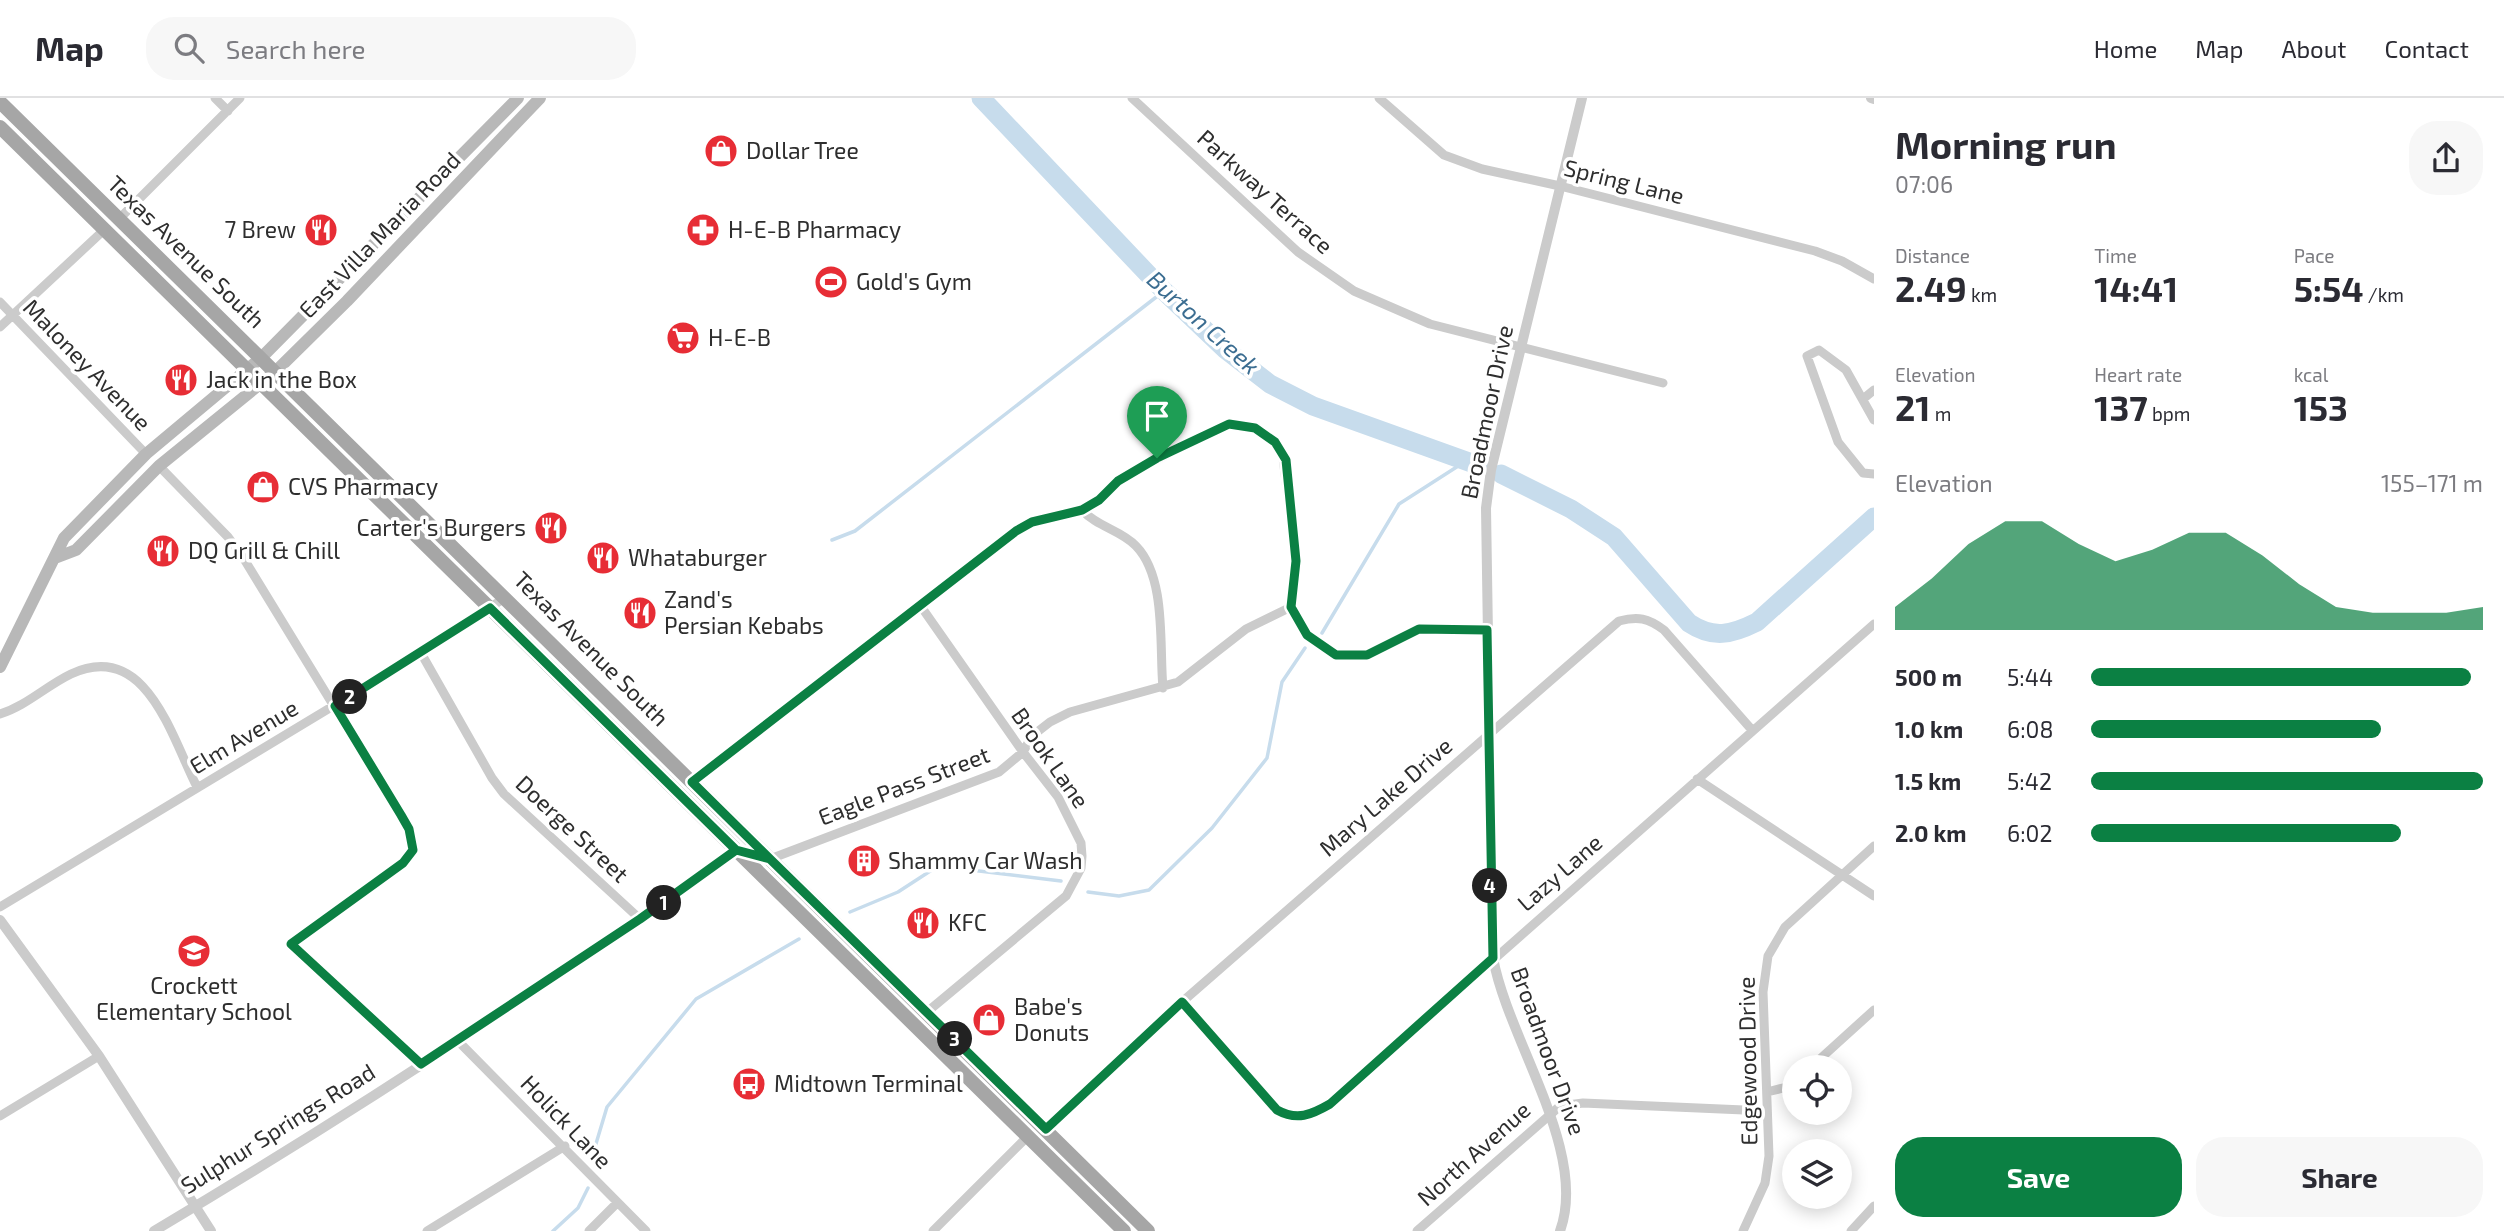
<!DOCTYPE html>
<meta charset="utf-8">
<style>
body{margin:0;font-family:"Exo 2",sans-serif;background:#f7f7f7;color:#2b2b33;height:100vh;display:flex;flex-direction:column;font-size:26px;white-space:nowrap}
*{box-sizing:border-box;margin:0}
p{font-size:23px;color:#7c7c81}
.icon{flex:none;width:38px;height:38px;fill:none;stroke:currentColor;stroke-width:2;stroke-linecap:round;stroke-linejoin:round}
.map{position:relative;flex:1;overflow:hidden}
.sheet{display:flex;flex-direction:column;background:#fff;width:630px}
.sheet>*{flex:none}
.controls{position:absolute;left:1782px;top:957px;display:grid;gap:14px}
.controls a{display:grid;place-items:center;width:70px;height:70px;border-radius:50%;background:#fff;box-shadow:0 4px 18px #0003;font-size:35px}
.pin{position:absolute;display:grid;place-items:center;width:60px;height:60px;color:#fff;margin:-72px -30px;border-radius:50% 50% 50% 0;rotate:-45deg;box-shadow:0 0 7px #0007}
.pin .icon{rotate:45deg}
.km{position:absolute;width:35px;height:35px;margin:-18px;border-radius:50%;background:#222;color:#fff;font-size:19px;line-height:35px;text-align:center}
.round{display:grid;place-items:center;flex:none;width:74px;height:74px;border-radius:28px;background:#f7f7f7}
.overview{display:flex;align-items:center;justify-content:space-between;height:119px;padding:0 21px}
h1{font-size:38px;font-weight:700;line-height:52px}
.stats{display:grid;grid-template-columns:repeat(3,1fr);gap:10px;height:119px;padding:7px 21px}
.stats div{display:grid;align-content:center}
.stats b{font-size:35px;font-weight:700}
.stats small{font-size:19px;font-weight:400}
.stats p{font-size:19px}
.chart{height:196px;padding:14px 21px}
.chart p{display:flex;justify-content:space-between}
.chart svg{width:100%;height:126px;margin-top:7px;fill:#0b8043;opacity:.7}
.cta{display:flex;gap:14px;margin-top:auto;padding:14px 21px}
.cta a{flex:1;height:80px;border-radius:28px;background:#0b8043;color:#fff;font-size:28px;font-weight:700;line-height:80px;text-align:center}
.cta a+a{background:#f7f7f7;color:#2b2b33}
ul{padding:0 21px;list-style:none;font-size:23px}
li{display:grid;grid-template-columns:112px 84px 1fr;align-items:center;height:52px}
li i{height:18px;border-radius:9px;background:#0b8043}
header{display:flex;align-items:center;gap:42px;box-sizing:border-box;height:98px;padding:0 35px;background:#fff;border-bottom:2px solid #e1e1e2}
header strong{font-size:33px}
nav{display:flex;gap:38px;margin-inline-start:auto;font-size:24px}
.search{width:490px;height:63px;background:#f7f7f7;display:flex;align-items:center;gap:18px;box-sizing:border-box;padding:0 24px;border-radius:28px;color:#7c7c81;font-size:26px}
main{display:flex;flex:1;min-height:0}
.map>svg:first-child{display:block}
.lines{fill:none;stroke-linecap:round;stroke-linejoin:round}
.stream{stroke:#c7dcec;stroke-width:3.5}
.river{stroke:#c7dcec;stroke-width:19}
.minor{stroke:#cbcbcb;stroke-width:9}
.tertiary{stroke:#cbcbcb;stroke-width:10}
.secondary{stroke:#b8b8b8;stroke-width:12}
.primary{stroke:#a6a6a6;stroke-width:14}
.route-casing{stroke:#fff;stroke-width:14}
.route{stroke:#0b8043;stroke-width:9}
.labels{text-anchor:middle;stroke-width:7;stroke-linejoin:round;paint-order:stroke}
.poi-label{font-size:23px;fill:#2e2e2e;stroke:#fff;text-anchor:start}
.street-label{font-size:23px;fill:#2e2e2e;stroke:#fff}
.water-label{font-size:24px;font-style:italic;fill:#3b6d91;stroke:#fff}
</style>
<header>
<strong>Map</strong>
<div class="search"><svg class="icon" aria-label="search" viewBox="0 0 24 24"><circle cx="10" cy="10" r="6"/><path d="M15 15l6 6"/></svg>Search here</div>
<nav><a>Home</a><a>Map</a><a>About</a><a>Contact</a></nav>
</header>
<main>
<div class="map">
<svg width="1874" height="1133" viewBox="0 0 1874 1133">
<rect width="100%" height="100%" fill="#fff"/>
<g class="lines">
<path class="stream" d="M 832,442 L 855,433 L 1164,193
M 1322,535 L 1399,406 L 1466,363
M 1088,794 L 1119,798 L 1149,792 L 1212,730 L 1267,660 L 1282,584 L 1305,550
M 850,814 L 898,794 L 938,768 L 1061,783
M 592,1059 L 607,1009 L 696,901 L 799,841
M 553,1133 L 578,1110 L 588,1090"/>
<path class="river" d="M 981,0 L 1164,193 L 1226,252 L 1270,286 L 1313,308 L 1480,368
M 1501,376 L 1571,411 L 1614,439 L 1689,525 C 1713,541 1731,537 1757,524 L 1874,419"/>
<path class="minor" d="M 215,0 L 228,13
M 1132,0 L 1298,154 L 1354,193 L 1430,226 L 1663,285
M 1379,0 L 1444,57 L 1482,71 L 1560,88 L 1815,153 L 1842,163 L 1874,181
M 119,121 L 240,0
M 0,204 L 146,356
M 0,229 L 104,132
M 1863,301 L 1874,292
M 1874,322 L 1846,272 L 1819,252 L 1807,258 L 1838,344 L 1863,375 L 1874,376
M 159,368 L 228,439 L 244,461 L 409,731 L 413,752 L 403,765 L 291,846 L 421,966
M 1082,412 C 1097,429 1121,432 1136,448 C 1167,480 1159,549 1163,590
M 920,507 L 1023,654 L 1058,699 L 1081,745 L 1082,758 L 1081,770 L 1066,798 L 927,914
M 421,555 L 492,680 L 504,696 L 640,821
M 0,616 C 26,608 46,588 71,576 C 146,541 171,638 197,689
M 1697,681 L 1874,798
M 692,684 L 1016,433 L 1033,424 L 1082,412 L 1139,369 L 1229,326 L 1255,330 L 1282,352 L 1296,463 L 1291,509 L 1307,537 L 1337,557 L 1354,558 L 1385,550 L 1419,532 L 1487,532
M 742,754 L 770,761 L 999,674 L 1023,654 L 1032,638 L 1050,624 L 1070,614 L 1178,584 L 1246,531 L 1291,509
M 0,809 L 421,555 L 506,499
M 1182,904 L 1277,1012 C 1298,1023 1311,1017 1330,1006 L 1874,526
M 457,942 L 646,1133
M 1810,970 L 1874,912
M 1767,994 L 1787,989 L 1794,984
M 0,1018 L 99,958
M 1046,1031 L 1182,904 L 1619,523 C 1638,518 1648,520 1664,532 L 1752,632
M 427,1133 L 565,1048
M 589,1133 L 617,1105
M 933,1133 L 1027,1039
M 1417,1133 L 1560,1008 L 1583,1005 L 1767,1013
M 1743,1133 L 1765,1085 L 1769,1058 L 1763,894 L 1768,858 L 1785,829 L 1874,748
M 1851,1133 L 1874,1108"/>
<path class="tertiary" d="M 1871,0 L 1874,1
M 0,822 L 99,958 L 211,1133
M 154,1133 C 353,1015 548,887 736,752
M 1560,1133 C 1589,1054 1508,942 1493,860 L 1486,410 L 1491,372 L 1582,0"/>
<path class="secondary" d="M 55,460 L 76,452 L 159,368 L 276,273 L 347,203 L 540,0
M 0,569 L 64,440 L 146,356 L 262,259 L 518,0"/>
<path class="primary" d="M 0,4 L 1148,1133
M 0,29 L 1124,1133"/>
</g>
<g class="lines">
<defs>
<path id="route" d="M 1157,360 L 1118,383 L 1099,402 L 1082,412 L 1032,424 L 1016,433 L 692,684 L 770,761 L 736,752 L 640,821 L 421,966 L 291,846 L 403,765 L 413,752 L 409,731 L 401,717 L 335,608 L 490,510 L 736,752 L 770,761 L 1046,1031 L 1182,904 L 1277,1012 C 1297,1023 1311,1017 1330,1006 L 1493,860 L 1487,532 L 1419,531 L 1367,557 L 1336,557 L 1307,537 L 1291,509 L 1296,463 L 1286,362 L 1275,344 L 1255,330 L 1229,326 L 1157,360"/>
</defs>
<use href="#route" class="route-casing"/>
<use href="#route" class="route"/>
</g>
<defs>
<symbol id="shop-disc" viewBox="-11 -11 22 22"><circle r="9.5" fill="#e72d35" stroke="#fff"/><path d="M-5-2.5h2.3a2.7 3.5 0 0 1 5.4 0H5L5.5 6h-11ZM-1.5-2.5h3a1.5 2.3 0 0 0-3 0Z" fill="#fff"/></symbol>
<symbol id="restaurant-disc" viewBox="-11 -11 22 22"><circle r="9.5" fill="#e72d35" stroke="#fff"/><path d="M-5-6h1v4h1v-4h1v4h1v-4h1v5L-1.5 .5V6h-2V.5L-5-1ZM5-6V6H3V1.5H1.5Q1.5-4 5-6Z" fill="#fff"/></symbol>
<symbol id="pharmacy-disc" viewBox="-11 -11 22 22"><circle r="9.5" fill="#e72d35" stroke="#fff"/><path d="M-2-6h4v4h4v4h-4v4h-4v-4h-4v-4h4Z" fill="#fff"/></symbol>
<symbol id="stadium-disc" viewBox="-11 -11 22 22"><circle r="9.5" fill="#e72d35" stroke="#fff"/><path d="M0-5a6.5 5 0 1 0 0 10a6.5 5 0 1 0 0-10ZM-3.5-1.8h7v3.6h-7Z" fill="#fff"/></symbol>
<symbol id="supermarket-disc" viewBox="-11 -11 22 22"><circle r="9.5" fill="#e72d35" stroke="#fff"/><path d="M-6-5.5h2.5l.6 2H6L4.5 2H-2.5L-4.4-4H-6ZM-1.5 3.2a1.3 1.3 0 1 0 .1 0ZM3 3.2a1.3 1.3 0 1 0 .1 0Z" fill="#fff"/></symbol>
<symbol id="building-disc" viewBox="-11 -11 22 22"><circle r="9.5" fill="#e72d35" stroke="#fff"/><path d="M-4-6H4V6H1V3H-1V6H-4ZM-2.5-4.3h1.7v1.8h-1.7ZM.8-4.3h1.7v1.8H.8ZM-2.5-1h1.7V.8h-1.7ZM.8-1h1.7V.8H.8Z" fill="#fff"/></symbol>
<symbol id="school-disc" viewBox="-11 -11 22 22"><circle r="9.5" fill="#e72d35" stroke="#fff"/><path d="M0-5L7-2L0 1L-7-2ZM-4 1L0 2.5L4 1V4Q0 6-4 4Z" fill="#fff"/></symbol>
<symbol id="bus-disc" viewBox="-11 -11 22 22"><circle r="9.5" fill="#e72d35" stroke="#fff"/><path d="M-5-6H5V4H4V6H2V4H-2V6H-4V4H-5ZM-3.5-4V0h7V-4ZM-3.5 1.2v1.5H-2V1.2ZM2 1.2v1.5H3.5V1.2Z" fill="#fff"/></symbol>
</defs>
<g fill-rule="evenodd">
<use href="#shop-disc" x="702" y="34" width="38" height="38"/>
<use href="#restaurant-disc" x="302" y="113" width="38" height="38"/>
<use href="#pharmacy-disc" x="684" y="113" width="38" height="38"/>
<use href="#stadium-disc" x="812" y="165" width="38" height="38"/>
<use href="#supermarket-disc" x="664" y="221" width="38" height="38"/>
<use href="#restaurant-disc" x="162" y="263" width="38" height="38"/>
<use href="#shop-disc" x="244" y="370" width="38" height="38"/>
<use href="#restaurant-disc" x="532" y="411" width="38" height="38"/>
<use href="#restaurant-disc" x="144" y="434" width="38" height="38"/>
<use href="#restaurant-disc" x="584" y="441" width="38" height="38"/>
<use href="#restaurant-disc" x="621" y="496" width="38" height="38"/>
<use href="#building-disc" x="845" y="744" width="38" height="38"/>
<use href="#restaurant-disc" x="904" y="806" width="38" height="38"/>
<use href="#school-disc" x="175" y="834" width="38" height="38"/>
<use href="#shop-disc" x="970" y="903" width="38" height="38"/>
<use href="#bus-disc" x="730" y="967" width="38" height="38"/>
</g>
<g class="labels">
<g class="poi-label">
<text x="746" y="61">Dollar Tree</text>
<text x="296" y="140" text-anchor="end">7 Brew</text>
<text x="728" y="140">H-E-B Pharmacy</text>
<text x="856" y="192">Gold's Gym</text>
<text x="708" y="248">H-E-B</text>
<text x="206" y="290">Jack in the Box</text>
<text x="288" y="397">CVS Pharmacy</text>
<text x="526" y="438" text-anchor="end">Carter's Burgers</text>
<text x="188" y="461">DQ Grill &amp; Chill</text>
<text x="628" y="468">Whataburger</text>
<text x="664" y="510">Zand's<tspan x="664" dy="26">Persian Kebabs</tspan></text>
<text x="888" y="771">Shammy Car Wash</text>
<text x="948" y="833">KFC</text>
<text x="194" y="896" text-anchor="middle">Crockett<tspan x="194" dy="26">Elementary School</tspan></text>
<text x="1014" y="917">Babe's<tspan x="1014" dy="26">Donuts</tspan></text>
<text x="774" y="994">Midtown Terminal</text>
</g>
<g class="street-label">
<text transform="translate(1624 84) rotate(14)" y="8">Spring Lane</text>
<text transform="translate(1265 94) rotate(42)" y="8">Parkway Terrace</text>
<text transform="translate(380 137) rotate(-46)" y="8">East Villa Maria Road</text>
<text transform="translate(186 154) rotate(44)" y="8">Texas Avenue South</text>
<text transform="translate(87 267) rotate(46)" y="8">Maloney Avenue</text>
<text transform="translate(1487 314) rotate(-78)" y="8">Broadmoor Drive</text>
<text transform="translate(591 551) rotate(45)" y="8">Texas Avenue South</text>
<text transform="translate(244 639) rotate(-31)" y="8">Elm Avenue</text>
<text transform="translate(1050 660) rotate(55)" y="8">Brook Lane</text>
<text transform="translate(904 688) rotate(-21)" y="8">Eagle Pass Street</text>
<text transform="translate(1386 699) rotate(-41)" y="8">Mary Lake Drive</text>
<text transform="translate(572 731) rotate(43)" y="8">Doerge Street</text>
<text transform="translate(1560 775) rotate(-41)" y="8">Lazy Lane</text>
<text transform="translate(1548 953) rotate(70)" y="8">Broadmoor Drive</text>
<text transform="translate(1748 963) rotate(-91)" y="8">Edgewood Drive</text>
<text transform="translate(566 1024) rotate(46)" y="8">Holick Lane</text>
<text transform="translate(278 1031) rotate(-32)" y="8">Sulphur Springs Road</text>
<text transform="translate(1474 1056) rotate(-42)" y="8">North Avenue</text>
</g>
<g class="water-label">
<text transform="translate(1203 225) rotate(42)" y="8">Burton Creek</text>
</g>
</g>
</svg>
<div class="controls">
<a><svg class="icon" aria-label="locate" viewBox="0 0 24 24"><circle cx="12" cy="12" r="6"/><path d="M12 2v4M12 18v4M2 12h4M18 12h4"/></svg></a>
<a><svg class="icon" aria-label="layers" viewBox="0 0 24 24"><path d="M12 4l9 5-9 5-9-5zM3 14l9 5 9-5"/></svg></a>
</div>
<div class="pin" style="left:1157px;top:360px;background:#1e9e55"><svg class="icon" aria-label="arrive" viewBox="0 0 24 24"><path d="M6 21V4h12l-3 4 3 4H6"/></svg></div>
<b class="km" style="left:664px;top:805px">1</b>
<b class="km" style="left:350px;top:599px">2</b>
<b class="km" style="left:955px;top:941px">3</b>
<b class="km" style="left:1490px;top:788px">4</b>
</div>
<section class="sheet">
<div class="overview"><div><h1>Morning run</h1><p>07:06</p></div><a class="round"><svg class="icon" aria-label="share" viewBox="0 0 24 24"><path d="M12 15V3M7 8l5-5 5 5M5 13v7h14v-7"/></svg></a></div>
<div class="stats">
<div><p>Distance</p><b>2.49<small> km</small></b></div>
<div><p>Time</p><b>14:41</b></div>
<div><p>Pace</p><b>5:54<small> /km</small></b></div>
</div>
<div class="stats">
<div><p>Elevation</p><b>21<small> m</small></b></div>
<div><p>Heart rate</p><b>137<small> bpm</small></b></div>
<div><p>kcal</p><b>153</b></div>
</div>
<div class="chart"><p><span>Elevation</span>155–171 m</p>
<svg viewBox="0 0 160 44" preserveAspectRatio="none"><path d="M0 44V36L10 26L20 14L30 6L40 6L50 14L60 20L70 16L80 10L90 10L100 18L110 28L120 36L130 38L140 38L150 38L160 36V44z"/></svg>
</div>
<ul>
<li><b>500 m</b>5:44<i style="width:97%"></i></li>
<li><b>1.0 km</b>6:08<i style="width:74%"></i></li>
<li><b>1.5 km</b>5:42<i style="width:100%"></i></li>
<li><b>2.0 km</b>6:02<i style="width:79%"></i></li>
</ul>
<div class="cta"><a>Save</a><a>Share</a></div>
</section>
</main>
